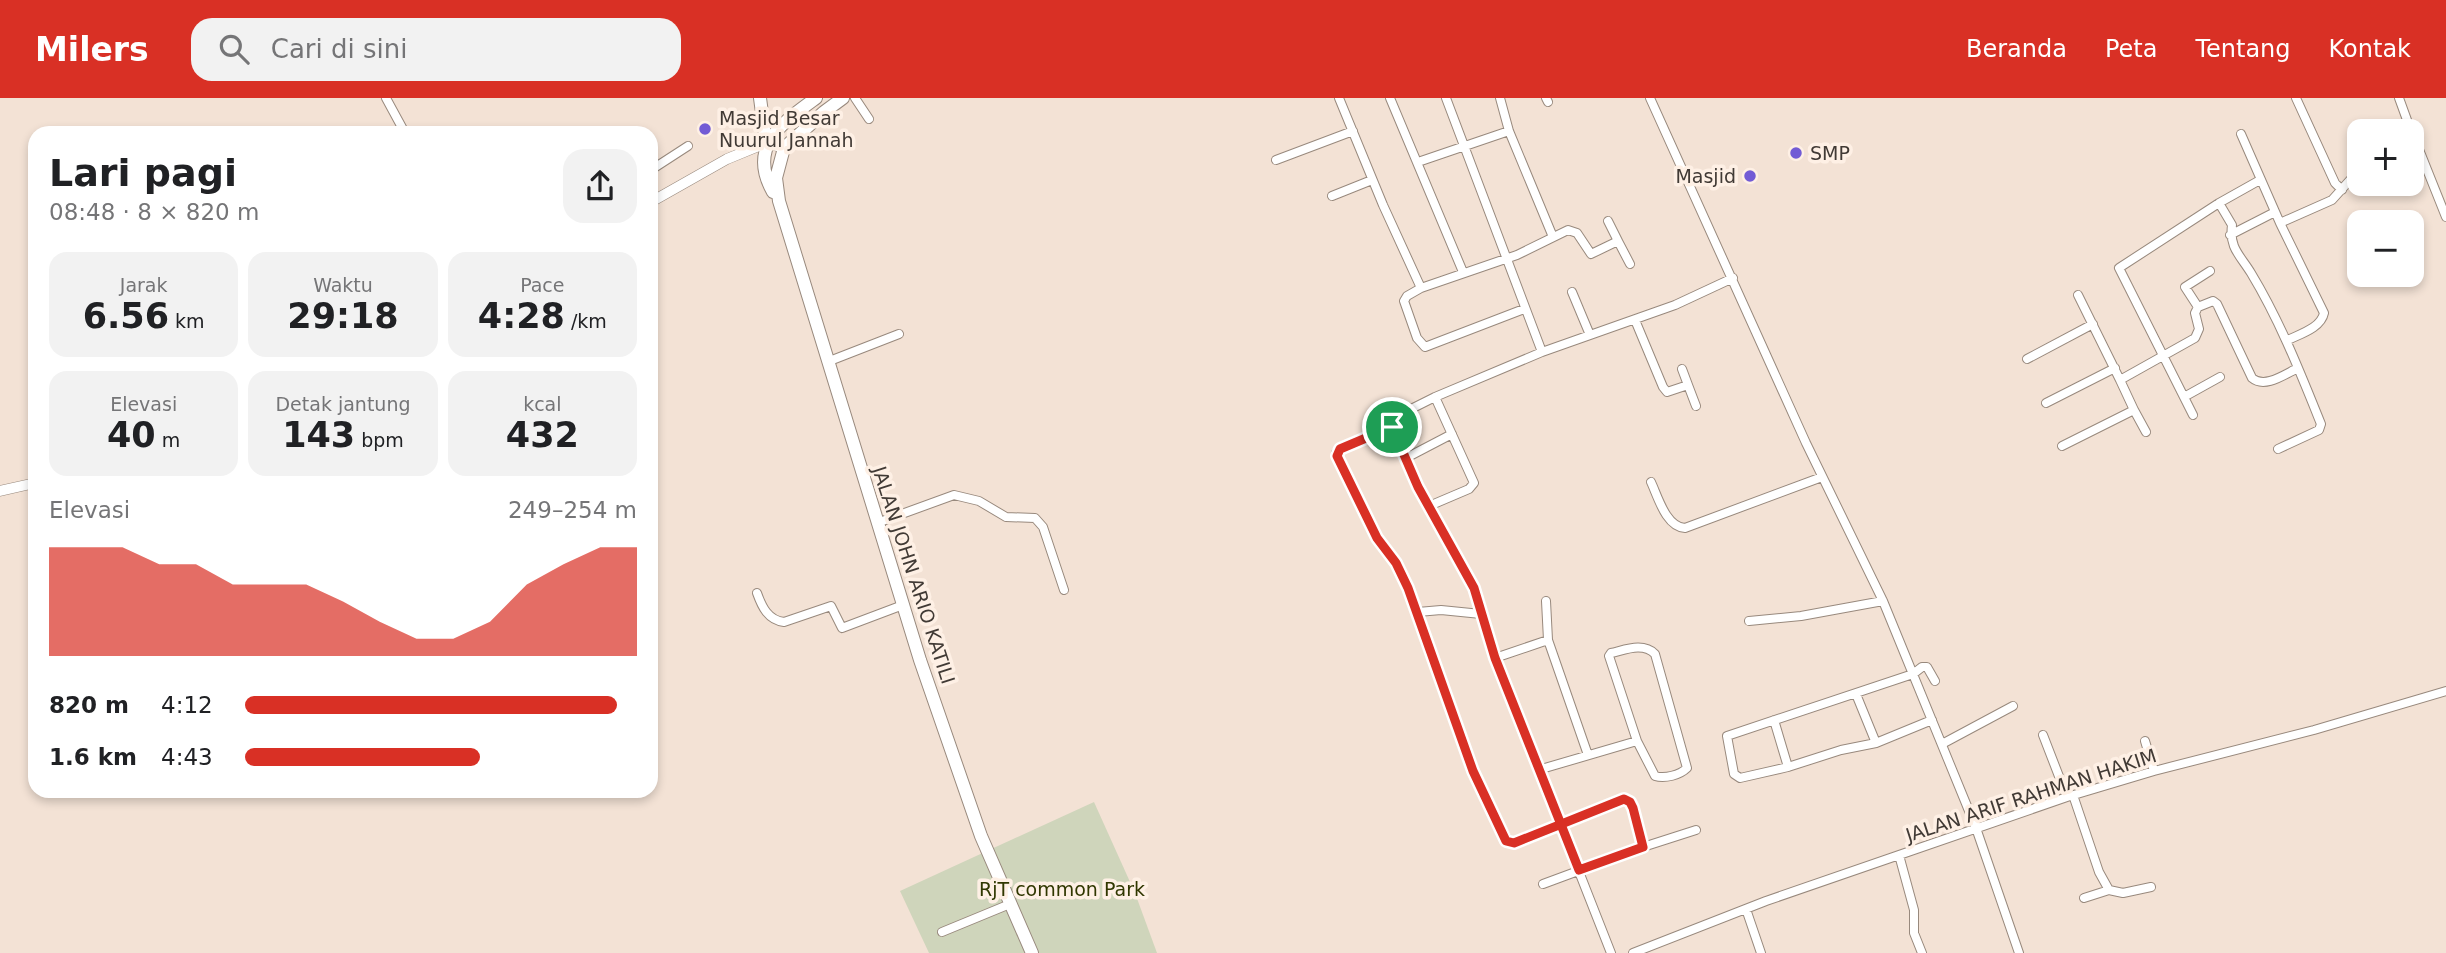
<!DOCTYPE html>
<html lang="id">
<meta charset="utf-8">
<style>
body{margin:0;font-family:"DejaVu Sans",sans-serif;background:#f2f2f2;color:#202124;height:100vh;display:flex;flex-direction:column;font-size:26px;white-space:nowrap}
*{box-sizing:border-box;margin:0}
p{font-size:23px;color:#757577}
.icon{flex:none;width:38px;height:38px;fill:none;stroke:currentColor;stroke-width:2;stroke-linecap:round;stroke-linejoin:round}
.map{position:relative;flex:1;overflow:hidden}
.side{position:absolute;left:28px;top:28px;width:630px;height:672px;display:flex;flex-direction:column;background:#fff;border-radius:21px;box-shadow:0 4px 10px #0003}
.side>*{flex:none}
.buttons{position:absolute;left:2347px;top:21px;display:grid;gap:14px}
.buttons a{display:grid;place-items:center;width:77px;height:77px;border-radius:14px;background:#fff;box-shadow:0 4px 10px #0003;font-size:35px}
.pin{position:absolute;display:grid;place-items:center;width:60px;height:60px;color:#fff;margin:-30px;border:4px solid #fff;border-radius:50%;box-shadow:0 2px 7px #0007}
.round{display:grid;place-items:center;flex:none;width:74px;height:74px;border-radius:21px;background:#f2f2f2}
.overview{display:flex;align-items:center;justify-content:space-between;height:119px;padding:0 21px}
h1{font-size:38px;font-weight:600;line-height:52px}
.figures{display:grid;grid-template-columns:repeat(3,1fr);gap:10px;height:119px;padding:7px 21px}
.figures div{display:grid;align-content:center;border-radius:18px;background:#f2f2f2;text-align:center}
.figures b{font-size:35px;font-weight:600}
.figures small{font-size:19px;font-weight:400}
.figures p{font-size:19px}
.chart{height:196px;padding:14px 21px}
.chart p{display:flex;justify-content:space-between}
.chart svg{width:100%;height:126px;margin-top:7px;fill:#d93025;opacity:.7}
ul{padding:0 21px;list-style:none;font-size:23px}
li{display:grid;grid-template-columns:112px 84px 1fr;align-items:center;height:52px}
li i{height:18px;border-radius:9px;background:#d93025}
header{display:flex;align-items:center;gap:42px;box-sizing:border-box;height:98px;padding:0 35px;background:#d93025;color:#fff}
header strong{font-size:33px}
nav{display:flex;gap:38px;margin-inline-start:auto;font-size:24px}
.search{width:490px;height:63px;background:#f2f2f2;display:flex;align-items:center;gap:18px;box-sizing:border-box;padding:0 24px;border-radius:21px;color:#757577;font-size:26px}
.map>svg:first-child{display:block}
.green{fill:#cfd5bb}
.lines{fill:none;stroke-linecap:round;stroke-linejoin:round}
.minor-casing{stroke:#98897d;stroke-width:10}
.tertiary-casing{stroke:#98897d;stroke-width:11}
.primary-casing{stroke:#98897d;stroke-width:14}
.minor{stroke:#fff;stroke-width:8}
.tertiary{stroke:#fff;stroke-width:10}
.primary{stroke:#fff;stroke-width:12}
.route-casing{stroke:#fff;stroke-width:14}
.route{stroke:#d93025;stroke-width:9}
.poi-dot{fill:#725bd5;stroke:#fef0e5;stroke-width:2.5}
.labels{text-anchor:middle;stroke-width:7;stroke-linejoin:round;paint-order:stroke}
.poi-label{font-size:19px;fill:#413a35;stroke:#fef0e5;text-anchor:start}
.street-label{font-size:19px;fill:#413a35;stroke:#fef0e5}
.park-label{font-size:19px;fill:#303700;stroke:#fef0e5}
</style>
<header>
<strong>Milers</strong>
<div class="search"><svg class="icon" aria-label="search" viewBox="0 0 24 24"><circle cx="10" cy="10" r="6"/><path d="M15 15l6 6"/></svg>Cari di sini</div>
<nav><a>Beranda</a><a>Peta</a><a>Tentang</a><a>Kontak</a></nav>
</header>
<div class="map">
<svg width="2446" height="855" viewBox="0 0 2446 855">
<rect width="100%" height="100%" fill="#f3e2d5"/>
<path class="green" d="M 1094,704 L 1135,795 L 1157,855 L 929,855 L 900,793 Z"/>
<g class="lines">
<defs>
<path id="minor" d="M 386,0 L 405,35
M 855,0 L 869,21
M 1339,0 L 1383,107 L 1421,190
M 1390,0 L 1463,174
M 1446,0 L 1542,254
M 1500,0 L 1509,33 L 1553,139
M 1546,0 L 1548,4
M 1650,0 L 1806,345 L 1883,503 L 1976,730 L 2019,855
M 2296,0 L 2335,85 L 2342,92
M 2399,0 L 2411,33
M 2412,34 L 2446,119
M 2241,36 L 2280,125 L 2332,102 L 2359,72
M 1276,62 L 1353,33
M 1418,64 L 1509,33
M 651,72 L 688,48
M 1332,98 L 1372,82
M 2219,105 L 2232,127 C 2229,150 2240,157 2251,175 C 2280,223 2300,274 2321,326 L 2319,332 L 2278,351
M 1608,123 L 1618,143
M 2280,125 L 2324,215 C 2321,230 2300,236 2288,242
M 2230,137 L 2275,114
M 1572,194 L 1590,237
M 2078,197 L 2120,282
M 2198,209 L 2213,203 L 2217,206 L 2252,280 C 2265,291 2285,276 2298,270
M 1524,211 L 1425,249 L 1417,240 L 1404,203 L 1407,198 L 1421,190 L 1517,157 L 1568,132 L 1577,135 L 1591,156 L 1618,143 L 1630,166
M 1635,222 L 1663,289 L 1667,294 L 1688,287 L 1696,308
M 2027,261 L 2093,226
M 827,264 L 899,236
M 1682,271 L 1688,287
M 1435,299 L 1409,312 L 1392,329 L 1340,351 L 1336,355 L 1377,440 L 1396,465 L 1408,490 L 1473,673 L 1509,745 L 1514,745 L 1624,701 L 1630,704 L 1632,710 L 1643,749
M 2184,299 L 2220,279
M 2046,305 L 2115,270
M 2134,312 L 2146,334
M 2193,317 L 2119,170 L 2219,105 L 2260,82
M 1392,329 L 1418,389 L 1473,490 L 1495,560 L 1611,855
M 2062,348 L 2134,312 L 2120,282 L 2195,240 L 2199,231 L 2195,215 L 2198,209 L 2185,189 L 2210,173
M 1406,360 L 1452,336
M 1651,384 C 1658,399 1666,429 1685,430 L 1822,379
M 1429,408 L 1469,391 L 1474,385 L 1435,299 L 1542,254 L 1675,207 L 1733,180
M 877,425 L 954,397 L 979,403 L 1006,419 L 1035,420 L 1043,429 L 1064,492
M 757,495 C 762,509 768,522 784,524 L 831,508 L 842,530 L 903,507
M 1546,503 L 1548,542
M 1418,514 L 1441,512 L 1481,516
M 1749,523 L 1801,518 L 1883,503
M 1495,560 L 1548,542 L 1588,657
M 1856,596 L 1876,645
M 1774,622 L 1788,669 L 1841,652 L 1876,645 L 1932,622
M 2043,637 L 2067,699
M 2145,643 L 2154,673
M 1942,646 L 2013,608
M 1788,669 L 1740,680 L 1734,676 L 1727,638 L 1913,576 L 1922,569 L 1927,569 L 1935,583
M 1538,672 L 1637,643 L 1609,558 L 1611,555 C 1625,552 1643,544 1655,556 L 1687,670 C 1680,677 1665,681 1655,678 L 1637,643
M 2073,697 L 2099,774 L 2109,792 L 2123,795 L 2151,789
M 1899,757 L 1914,812 L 1914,835 L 1922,855
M 1543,786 L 1643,749 L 1696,732
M 2084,800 L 2109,792
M 1746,811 L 1761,855
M 942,834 L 1010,806
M 1633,855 L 1766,803 L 2067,699 L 2154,673 L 2314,632 L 2446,593"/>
<path id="tertiary" d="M 651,104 L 727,61 L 766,45 L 784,50
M 0,393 L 35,385"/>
<path id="primary" d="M 760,0 L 766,45
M 843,0 L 824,14 L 784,50 L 776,80 L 779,103 L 920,562 L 981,738 L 1032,855
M 773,94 C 747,48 782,25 816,0"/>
</defs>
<use href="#minor" class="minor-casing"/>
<use href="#tertiary" class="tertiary-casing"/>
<use href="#primary" class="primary-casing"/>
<use href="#minor" class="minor"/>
<use href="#tertiary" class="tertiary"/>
<use href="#primary" class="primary"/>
</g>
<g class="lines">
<defs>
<path id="route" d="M 1392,329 L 1418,389 L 1474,490 L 1495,560 L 1579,772 L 1643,749 L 1633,710 L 1630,704 L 1624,701 L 1514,745 L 1506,743 L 1473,673 L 1408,490 L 1396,465 L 1377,440 L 1337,358 L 1340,351 L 1392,329"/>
</defs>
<use href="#route" class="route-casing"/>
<use href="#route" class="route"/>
</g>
<g class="poi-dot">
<circle cx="705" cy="31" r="7"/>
<circle cx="1796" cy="55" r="7"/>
<circle cx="1750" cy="78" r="7"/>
</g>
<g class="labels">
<g class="poi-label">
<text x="719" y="27">Masjid Besar<tspan x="719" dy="22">Nuurul Jannah</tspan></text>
<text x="1810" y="62">SMP</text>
<text x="1736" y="85" text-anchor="end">Masjid</text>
</g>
<g class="street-label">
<text transform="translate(914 477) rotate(72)" y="7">JALAN JOHN ARIO KATILI</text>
<text transform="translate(2031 697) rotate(-18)" y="7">JALAN ARIF RAHMAN HAKIM</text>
</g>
<g class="park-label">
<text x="1062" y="798">RjT common Park</text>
</g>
</g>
</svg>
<div class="buttons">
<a>+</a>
<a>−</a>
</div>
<div class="pin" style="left:1392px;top:329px;background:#1e9e55"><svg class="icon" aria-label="arrive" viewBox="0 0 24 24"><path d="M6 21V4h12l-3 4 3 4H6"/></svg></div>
<section class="side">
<div class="overview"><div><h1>Lari pagi</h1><p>08:48 · 8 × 820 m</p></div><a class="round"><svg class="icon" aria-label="share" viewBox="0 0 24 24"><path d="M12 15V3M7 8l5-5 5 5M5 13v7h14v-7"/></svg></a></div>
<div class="figures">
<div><p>Jarak</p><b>6.56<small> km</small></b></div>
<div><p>Waktu</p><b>29:18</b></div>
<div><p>Pace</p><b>4:28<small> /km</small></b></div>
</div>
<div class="figures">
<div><p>Elevasi</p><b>40<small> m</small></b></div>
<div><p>Detak jantung</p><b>143<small> bpm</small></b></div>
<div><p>kcal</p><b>432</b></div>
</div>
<div class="chart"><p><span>Elevasi</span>249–254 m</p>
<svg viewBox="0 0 160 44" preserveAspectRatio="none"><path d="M0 44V6L10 6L20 6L30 12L40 12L50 19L60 19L70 19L80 25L90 32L100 38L110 38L120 32L130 19L140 12L150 6L160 6V44z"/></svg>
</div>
<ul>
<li><b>820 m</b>4:12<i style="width:95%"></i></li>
<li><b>1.6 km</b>4:43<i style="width:60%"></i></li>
</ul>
</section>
</div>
